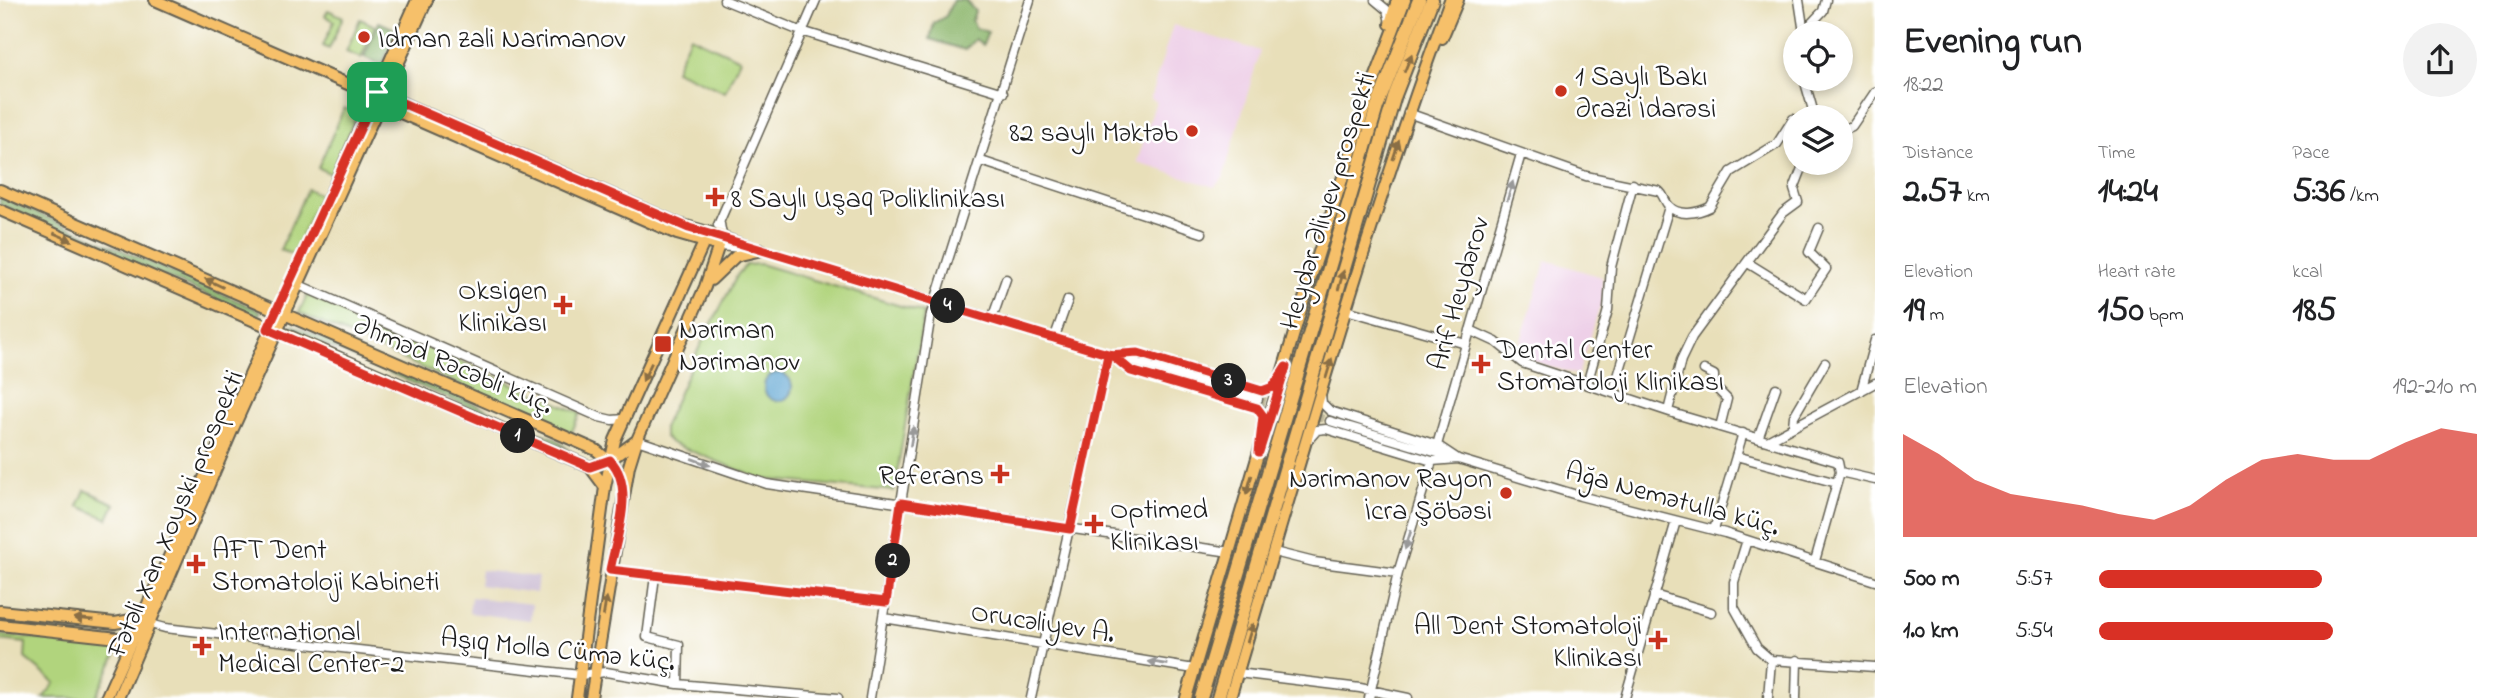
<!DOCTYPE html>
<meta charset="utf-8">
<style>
body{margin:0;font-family:"Indie Flower",sans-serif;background:#f2f2f2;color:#202124;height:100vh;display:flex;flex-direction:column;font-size:26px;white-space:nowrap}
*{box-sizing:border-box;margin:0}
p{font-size:23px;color:#757577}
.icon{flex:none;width:38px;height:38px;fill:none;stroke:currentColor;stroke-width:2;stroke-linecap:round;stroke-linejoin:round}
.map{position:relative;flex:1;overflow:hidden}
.sheet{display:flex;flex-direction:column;background:#fff;width:630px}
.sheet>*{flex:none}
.controls{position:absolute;left:1783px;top:21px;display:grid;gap:14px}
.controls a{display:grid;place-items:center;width:70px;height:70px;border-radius:50%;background:#fff;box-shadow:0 4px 10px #0003;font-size:35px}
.pin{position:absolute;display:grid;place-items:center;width:60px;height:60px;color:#fff;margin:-30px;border-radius:14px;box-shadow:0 4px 10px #0006}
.km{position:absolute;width:35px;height:35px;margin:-18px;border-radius:50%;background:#222;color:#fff;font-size:19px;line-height:35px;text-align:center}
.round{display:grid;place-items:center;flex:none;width:74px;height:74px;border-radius:37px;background:#f2f2f2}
.headline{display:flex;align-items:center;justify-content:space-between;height:119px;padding:0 28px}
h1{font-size:38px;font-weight:700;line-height:52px}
.metrics{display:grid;grid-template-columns:repeat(3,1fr);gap:10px;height:119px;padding:7px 28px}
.metrics div{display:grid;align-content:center}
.metrics b{font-size:35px;font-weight:700}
.metrics small{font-size:19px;font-weight:400}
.metrics p{font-size:19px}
.chart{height:196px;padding:14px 28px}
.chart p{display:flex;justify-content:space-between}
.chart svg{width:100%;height:126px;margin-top:7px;fill:#d93025;opacity:.7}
ul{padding:0 28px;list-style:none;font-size:23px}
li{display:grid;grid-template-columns:112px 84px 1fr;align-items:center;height:52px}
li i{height:18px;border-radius:9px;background:#d93025}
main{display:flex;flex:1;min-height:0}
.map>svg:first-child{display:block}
.built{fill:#eed0e8}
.industrial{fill:#ccbed4}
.green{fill:#b1d47d;stroke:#66784c;stroke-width:2}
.forest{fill:#8cb66c;stroke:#546944;stroke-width:2}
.water{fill:#59a2d0;stroke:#3a5f76;stroke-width:2}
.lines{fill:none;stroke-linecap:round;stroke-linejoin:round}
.minor-tunnel{stroke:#bfb89a;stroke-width:8;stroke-dasharray:8 4;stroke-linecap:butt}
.minor-casing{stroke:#636053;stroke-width:11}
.major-casing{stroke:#636053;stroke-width:14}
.highway-casing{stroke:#636053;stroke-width:16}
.minor{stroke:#fff;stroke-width:8}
.major{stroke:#f6c06b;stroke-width:10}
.highway{stroke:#f6c06b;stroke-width:12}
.oneway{fill:#896e44}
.oneway2{fill:#999}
.route-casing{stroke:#fff;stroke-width:14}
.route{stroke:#d93025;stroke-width:9}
.poi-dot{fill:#c8321e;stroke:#fff;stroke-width:2.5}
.labels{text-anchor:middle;stroke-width:5;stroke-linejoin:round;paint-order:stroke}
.poi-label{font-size:28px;fill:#1c1c1c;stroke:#fff;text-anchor:start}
.street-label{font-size:28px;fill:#1c1c1c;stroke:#fff}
</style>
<main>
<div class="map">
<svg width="1875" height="698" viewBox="0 0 1875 698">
<rect width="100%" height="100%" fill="#fff"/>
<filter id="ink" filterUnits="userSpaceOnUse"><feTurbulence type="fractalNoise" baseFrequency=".0143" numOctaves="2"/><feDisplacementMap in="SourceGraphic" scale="14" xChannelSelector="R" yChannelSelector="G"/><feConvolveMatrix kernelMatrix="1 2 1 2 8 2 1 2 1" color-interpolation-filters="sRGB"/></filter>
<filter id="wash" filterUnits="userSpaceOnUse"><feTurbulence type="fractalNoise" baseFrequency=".00686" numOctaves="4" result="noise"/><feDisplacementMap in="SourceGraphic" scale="28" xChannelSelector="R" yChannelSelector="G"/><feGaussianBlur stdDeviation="1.57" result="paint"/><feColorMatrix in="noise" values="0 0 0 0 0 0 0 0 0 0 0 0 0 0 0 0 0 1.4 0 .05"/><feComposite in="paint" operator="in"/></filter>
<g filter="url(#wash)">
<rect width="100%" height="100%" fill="#e8dfb9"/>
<path class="built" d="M 1173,25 L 1260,51 L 1223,178 L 1214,187 L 1137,162 L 1156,101 L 1150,99 Z
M 1546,260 L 1602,277 L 1603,297 L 1578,375 L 1516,356 Z"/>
<path class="industrial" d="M 481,570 L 538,577 L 536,593 L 479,585 Z
M 471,597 L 532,604 L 530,620 L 469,613 Z"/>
<path class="green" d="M 328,10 L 343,17 L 329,49 L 323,46 L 334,21 L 325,16 Z
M 360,19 L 375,26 L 361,58 L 346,52 Z
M 690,36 L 740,59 L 725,92 L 675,70 Z
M 344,108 L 357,114 L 331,174 L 318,168 Z
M 307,189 L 320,195 L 293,255 L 280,250 Z
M 760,264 L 924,313 L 894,491 L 761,479 L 671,443 L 664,436 L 664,426 L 699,348 L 738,274 L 746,265 Z
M 307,295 L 580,413 L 571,434 L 299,313 Z
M 85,490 L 115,504 L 108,519 L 78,506 Z
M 0,617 L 110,629 L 110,633 L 0,621 Z
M 0,635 L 117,647 L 119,649 L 95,698 L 43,698 L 55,683 L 25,658 L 26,643 L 0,640 Z"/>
<path class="forest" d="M 953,0 L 965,0 L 975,11 L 972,21 L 976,28 L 988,32 L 983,45 L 975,39 L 965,50 L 930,39 L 934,23 L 946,16 Z
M 379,22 L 397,30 L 382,65 L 364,57 Z
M 0,197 L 261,311 L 257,317 L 0,204 Z
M 292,325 L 556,439 L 569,450 L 290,330 Z"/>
<path class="water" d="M764 387a14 14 0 1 1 28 0a14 14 0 1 1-28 0Z"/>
</g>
<g filter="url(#ink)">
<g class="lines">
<path class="minor-tunnel" d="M 1258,399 L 1330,421"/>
<defs>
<path id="minor" d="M 724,0 L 795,29 L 1003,93
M 1375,0 L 1387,10 L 1390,22
M 1799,0 L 1804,33
M 1806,29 L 1823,11 L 1826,0
M 1804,79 L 1815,117
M 1408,113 L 1586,176 L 1659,191 C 1664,195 1664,201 1669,206 C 1679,217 1698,213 1710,207 L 1731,172 L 1777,144 L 1793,119
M 1841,131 L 1852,126 L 1875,92
M 981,161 L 1202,233
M 720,224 L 722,236 L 762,250 L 1258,399
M 718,225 L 816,0
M 719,246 L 753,249
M 1748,263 L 1806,299 L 1826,269 L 1809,252 L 1819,228
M 299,285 L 599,417 L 612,420 L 625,419
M 1346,310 L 1466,344
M 992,319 L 1006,279
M 1470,330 L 1496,342 L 1522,363 L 1679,415 L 1838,462 L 1840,472 L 1815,561
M 1054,339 L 1068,300
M 1118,355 L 1138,353 L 1262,391 L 1269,390 L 1277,382
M 1117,359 L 1131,371 L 1259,408 L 1263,413 L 1261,431
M 1704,370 L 1714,375 L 1714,386 L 1727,399 L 1720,427
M 1587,384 L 1608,310 L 1611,267 L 1633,184
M 1861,391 L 1875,340
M 1613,393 L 1669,207
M 1321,395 L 1322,403 L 1330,411 L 1437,445 L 1458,459 L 1580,496 L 1725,533 L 1875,581
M 1668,411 L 1681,360 L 1692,337 L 1783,213 L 1798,202 L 1794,189 L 1804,163
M 1330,421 L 1451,457
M 1793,426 L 1794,416 L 1825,363
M 1759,436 L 1776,388
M 1309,439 L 1317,430 L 1326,429 L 1432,461 L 1458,459
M 637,440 L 767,484 L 1230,552
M 1769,440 L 1875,383
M 1437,445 L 1521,154
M 1736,456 L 1837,483
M 1840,472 L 1875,480
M 1714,530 L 1743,433
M 1747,540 L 1734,582 L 1734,607 L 1757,648 L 1771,660 L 1875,667
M 1274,552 L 1314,562 L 1398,573
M 610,570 L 886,602
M 655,576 L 647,637 L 679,645 L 678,684
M 1654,595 L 1711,612
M 884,618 L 1194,669
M 150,624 L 165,628 L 580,675 L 606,672 L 678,684 L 838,698
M 1238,673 L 1360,688 L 1408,698
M 870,698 L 931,314 L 1030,0
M 1031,698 L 1108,355
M 1369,698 L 1398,573 L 1432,461
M 1625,698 L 1676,521
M 1768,698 L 1771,660
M 1796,698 L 1797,660"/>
<path id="major" d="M 155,0 L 350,85 L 387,107 L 677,234 L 719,246
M 1390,24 L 1397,0
M 1442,38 L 1458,0
M 350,85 L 377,92 L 679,224 L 722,236 L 705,287 L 637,440 L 629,466 L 591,698
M 0,190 L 596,450 L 614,465 L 623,483
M 0,210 L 590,467 L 605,487
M 711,280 L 736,256 L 762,250
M 590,467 L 610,460 L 636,441
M 0,611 L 115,623 L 131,620 L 142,611
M 0,625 L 118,638 L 127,643 L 126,652
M 106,698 L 417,0
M 118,698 L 231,433 L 427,0
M 577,698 L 605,487 L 615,440 L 706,238
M 1186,698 L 1305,296 L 1371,89 L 1405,0
M 1230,698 C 1300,464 1365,228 1450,0"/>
<path id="highway" d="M 1201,698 L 1377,107 L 1419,0
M 1218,698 L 1395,95 L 1432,0"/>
</defs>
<use href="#minor" class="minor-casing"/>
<use href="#major" class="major-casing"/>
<use href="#highway" class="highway-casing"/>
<use href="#minor" class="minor"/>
<use href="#major" class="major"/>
<use href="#highway" class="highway"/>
</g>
<defs><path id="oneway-solid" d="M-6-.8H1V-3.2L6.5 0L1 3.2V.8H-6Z" transform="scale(1.75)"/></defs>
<g class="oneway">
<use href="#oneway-solid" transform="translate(1408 63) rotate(-68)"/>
<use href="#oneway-solid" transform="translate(1396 150) rotate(-72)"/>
<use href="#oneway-solid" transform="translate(63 237) rotate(23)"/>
<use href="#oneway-solid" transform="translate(1341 280) rotate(-74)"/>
<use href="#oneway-solid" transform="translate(214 283) rotate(-155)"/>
<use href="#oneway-solid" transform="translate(1329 368) rotate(-73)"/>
<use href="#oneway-solid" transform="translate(647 372) rotate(116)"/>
<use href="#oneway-solid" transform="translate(1249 485) rotate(106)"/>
<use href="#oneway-solid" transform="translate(605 606) rotate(-81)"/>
<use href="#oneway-solid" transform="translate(84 619) rotate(-174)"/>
<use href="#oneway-solid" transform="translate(1250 633) rotate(-73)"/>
</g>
<g class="oneway2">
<use href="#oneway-solid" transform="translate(1510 191) rotate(-73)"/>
<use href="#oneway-solid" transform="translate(912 436) rotate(-81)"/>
<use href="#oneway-solid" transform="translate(701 462) rotate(20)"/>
<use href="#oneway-solid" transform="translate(1408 540) rotate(108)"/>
<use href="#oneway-solid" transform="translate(1158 663) rotate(-171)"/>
</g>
</g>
<g class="lines" filter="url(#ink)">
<defs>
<path id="route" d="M 377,92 L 268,329 L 590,467 L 610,460 C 636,487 616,538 610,570 L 886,602 L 901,503 L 1070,529 L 1108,355 L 1138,353 L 1262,391 L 1273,387 L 1286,367 L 1259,452 L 1263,416 L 1257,408 L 1131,371 L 1112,355 C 1093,350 1073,344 1054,338 L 1050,337 L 762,250 L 689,228 L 377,92"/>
</defs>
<use href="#route" class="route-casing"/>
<use href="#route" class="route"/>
</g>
<g class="poi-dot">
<circle cx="364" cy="37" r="7"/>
<circle cx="1561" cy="91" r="7"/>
<circle cx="1192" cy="131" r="7"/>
<path d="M711.5 186.5h7v7h7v7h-7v7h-7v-7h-7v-7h7z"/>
<path d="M559.5 294.5h7v7h7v7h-7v7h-7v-7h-7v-7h7z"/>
<rect x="654" y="335" width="18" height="18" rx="3.5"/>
<path d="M1477.5 353.5h7v7h7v7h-7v7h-7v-7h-7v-7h7z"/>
<path d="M996.5 463.5h7v7h7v7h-7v7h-7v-7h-7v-7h7z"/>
<circle cx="1506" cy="493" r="7"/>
<path d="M1090.5 513.5h7v7h7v7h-7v7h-7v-7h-7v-7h7z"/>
<path d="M192.5 553.5h7v7h7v7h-7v7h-7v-7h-7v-7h7z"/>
<path d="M1654.5 629.5h7v7h7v7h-7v7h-7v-7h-7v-7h7z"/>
<path d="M198.5 635.5h7v7h7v7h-7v7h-7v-7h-7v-7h7z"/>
</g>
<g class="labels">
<g class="poi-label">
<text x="378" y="47">Idman zali Narimanov</text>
<text x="1575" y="85">1 Saylı Bakı<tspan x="1575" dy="32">Ərazi İdarəsi</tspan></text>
<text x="1178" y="141" text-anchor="end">82 saylı Məktəb</text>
<text x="731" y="207">8 Saylı Uşaq Poliklinikası</text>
<text x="547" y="299" text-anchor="end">Oksigen<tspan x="547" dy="32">Klinikası</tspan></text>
<text x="679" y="338">Nəriman<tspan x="679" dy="32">Nərimanov</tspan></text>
<text x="1497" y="358">Dental Center<tspan x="1497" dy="32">Stomatoloji Klinikası</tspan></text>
<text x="984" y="484" text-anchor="end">Referans</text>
<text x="1492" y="487" text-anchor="end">Nərimanov Rayon<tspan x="1492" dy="32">İcra Şöbəsi</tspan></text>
<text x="1110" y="518">Optimed<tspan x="1110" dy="32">Klinikası</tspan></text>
<text x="212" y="558">AFT Dent<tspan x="212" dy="32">Stomatoloji Kabineti</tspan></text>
<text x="1642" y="634" text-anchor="end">All Dent Stomatoloji<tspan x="1642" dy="32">Klinikası</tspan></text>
<text x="218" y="640">International<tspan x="218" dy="32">Medical Center-2</tspan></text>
</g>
<g class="street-label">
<text transform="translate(1326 200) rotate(-73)" y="10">Heydər Əliyev prospekti</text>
<text transform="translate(1457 293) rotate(-74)" y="10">Arif Heydərov</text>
<text transform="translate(454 363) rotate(23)" y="10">Əhməd Rəcəbli küç.</text>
<text transform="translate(1673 497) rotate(15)" y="10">Ağa Nemətulla küç.</text>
<text transform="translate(174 513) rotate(-67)" y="10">Fətəli Xan Xoyski prospekti</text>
<text transform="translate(1043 621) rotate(9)" y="10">Orucəliyev A.</text>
<text transform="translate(558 648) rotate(6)" y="10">Aşıq Molla Cümə küç.</text>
</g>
</g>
</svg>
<div class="controls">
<a><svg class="icon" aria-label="locate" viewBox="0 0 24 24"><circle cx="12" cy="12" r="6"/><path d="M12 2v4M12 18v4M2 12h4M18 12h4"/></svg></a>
<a><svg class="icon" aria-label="layers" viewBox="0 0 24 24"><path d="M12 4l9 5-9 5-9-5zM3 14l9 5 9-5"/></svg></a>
</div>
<div class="pin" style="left:377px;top:92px;background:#1e9e55"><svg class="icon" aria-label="arrive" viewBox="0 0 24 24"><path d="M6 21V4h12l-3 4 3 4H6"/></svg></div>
<b class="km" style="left:518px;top:436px">1</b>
<b class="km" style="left:893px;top:561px">2</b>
<b class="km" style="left:1229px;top:381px">3</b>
<b class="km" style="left:948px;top:306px">4</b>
</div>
<section class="sheet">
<div class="headline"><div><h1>Evening run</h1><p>18:22</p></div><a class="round"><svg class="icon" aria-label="share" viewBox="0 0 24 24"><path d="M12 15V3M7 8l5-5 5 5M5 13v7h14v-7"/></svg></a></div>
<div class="metrics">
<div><p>Distance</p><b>2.57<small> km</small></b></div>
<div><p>Time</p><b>14:24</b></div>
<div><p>Pace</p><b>5:36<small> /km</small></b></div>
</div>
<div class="metrics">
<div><p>Elevation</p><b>19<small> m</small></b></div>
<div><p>Heart rate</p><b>150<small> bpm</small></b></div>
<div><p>kcal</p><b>185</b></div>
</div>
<div class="chart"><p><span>Elevation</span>192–210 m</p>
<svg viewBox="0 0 160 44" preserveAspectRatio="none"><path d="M0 44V8L10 15L20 24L30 29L40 31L50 33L60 36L70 38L80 33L90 24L100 17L110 15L120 17L130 17L140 11L150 6L160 8V44z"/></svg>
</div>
<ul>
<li><b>500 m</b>5:57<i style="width:59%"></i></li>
<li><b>1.0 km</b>5:54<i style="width:62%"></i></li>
</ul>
</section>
</main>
